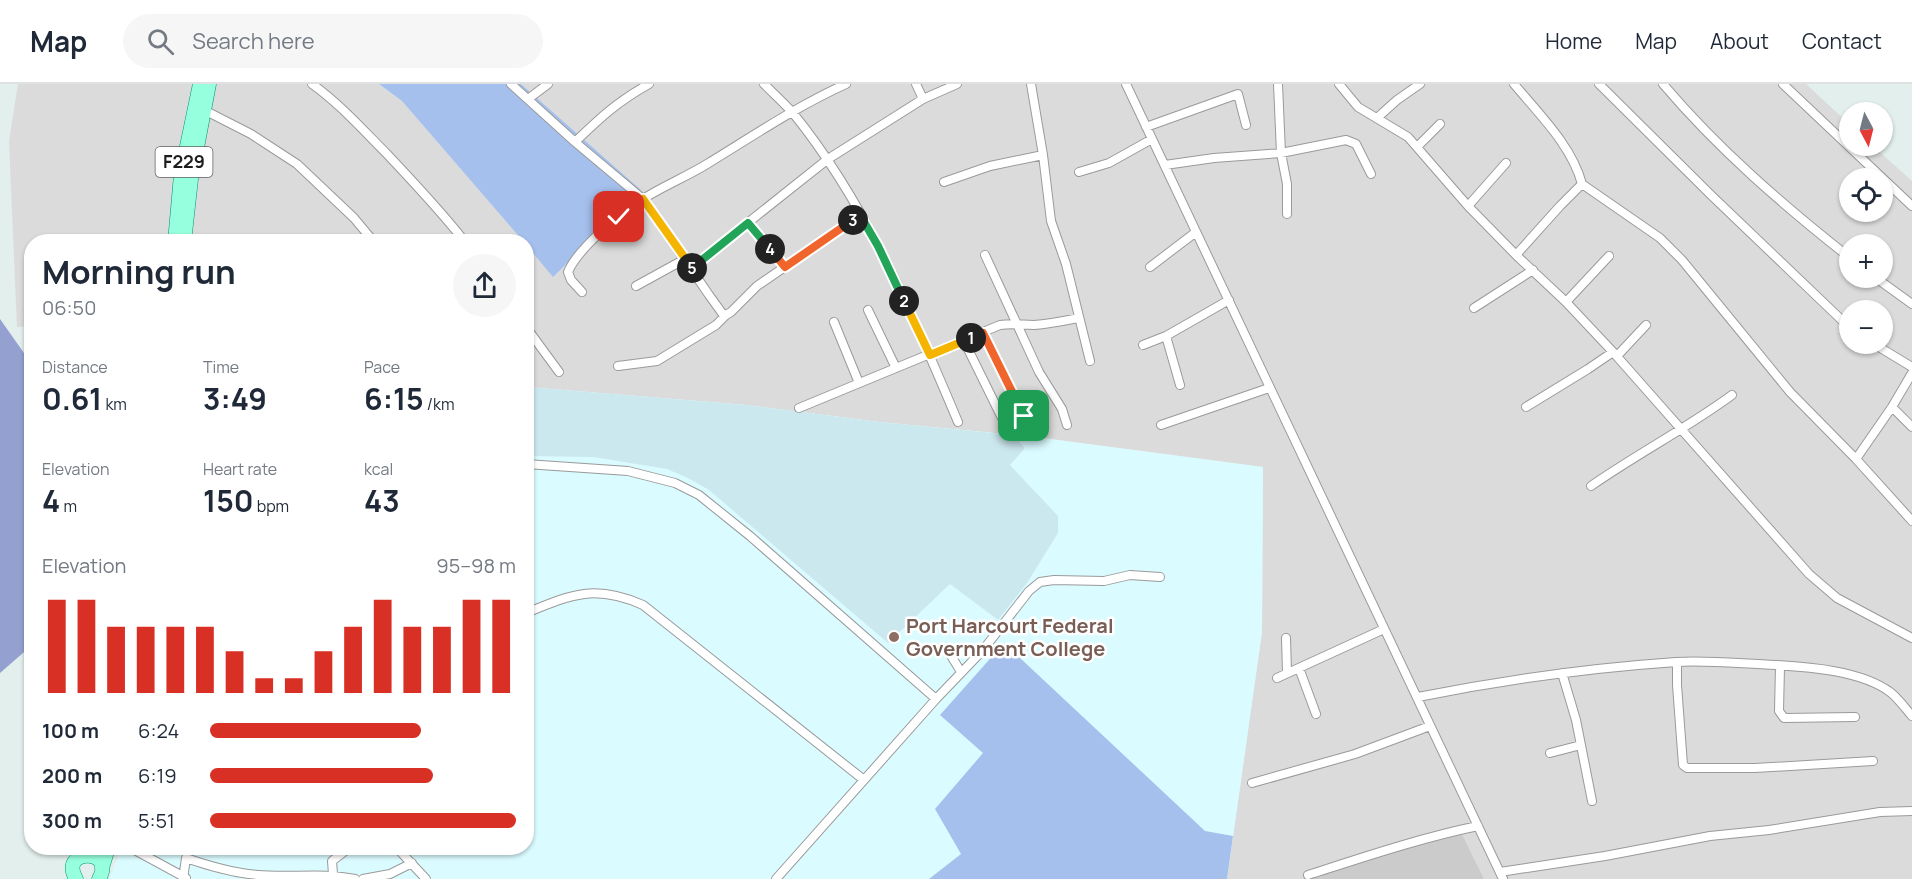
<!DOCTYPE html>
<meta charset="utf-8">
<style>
body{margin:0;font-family:Manrope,sans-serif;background:#f6f6f7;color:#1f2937;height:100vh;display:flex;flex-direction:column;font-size:22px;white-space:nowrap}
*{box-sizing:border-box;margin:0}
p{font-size:20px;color:#747a83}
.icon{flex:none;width:33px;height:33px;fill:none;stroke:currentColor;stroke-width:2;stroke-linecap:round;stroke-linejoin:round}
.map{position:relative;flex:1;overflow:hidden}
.side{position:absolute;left:24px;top:150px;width:510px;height:621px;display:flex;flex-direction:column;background:#fff;border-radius:24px;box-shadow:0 2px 4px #0004}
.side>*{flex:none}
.needle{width:39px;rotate:173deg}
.fabs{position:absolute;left:1839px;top:18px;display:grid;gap:12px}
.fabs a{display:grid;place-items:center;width:54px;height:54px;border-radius:50%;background:#fff;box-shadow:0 2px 4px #0004;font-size:30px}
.pin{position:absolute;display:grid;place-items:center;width:51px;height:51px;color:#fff;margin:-26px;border-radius:12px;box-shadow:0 3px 9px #0006}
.km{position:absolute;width:30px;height:30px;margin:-15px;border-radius:50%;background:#222;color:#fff;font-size:16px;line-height:30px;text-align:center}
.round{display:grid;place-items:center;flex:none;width:63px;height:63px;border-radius:32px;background:#f6f6f7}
.head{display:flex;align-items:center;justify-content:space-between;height:102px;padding:0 18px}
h1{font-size:33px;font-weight:700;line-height:45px}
.metrics{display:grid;grid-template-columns:repeat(3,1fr);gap:9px;height:102px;padding:6px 18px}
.metrics div{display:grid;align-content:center}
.metrics b{font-size:30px;font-weight:700}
.metrics small{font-size:16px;font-weight:400}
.metrics p{font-size:16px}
.chart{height:168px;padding:12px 18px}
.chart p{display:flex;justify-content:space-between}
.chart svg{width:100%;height:108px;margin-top:6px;stroke:#d93025;stroke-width:6}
ul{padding:0 18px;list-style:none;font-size:20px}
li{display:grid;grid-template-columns:96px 72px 1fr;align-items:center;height:45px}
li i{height:15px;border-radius:8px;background:#d93025}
header{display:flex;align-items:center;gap:36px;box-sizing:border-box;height:84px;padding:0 30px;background:#fff;border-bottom:2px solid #e0e1e3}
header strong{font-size:28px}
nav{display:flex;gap:33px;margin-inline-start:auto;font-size:21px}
.search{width:420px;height:54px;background:#f6f6f7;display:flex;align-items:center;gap:15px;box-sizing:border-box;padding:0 21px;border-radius:33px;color:#747a83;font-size:22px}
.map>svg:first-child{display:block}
.residential{fill:#dadbda;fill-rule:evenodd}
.education{fill:#dafbff}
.religious{fill:#cbcbcb}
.farmland{fill:#cce8ef}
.grass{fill:#a5c0ec}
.forest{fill:#94a0d0}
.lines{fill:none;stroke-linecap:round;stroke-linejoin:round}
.street-casing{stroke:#9a9a9a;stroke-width:10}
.primary-casing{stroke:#009574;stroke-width:15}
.street{stroke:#fff;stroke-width:8}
.primary{stroke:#96ffdd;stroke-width:14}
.split-1-casing{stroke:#fff;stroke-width:12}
.split-2-casing{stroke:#fff;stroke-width:12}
.split-3-casing{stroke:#fff;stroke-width:12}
.split-4-casing{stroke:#fff;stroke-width:12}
.split-5-casing{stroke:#fff;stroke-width:12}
.split-6-casing{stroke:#fff;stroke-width:12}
.split-1{stroke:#f0652b;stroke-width:8}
.split-2{stroke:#f5b400;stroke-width:8}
.split-3{stroke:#22a559;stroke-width:8}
.split-4{stroke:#f0652b;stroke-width:8}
.split-5{stroke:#22a559;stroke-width:8}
.split-6{stroke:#f5b400;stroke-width:8}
.education-dot{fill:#8d6e63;stroke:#fff;stroke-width:2}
.labels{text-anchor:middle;stroke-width:5;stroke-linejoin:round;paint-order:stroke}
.shield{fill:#fff;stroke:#616161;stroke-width:1.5}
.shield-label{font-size:18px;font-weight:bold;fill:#1d1d1d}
.education-label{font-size:20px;font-weight:bold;fill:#785e54;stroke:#fff;text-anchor:start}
</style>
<header>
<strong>Map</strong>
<div class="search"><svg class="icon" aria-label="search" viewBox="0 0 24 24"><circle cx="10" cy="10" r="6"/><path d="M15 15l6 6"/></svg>Search here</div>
<nav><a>Home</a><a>Map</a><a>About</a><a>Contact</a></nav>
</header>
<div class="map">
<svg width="1912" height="795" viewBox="0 0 1912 795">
<rect width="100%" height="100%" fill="#e2efec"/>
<path class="residential" d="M 18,0 L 379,0 L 402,17 L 523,157 L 32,158 L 31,242 L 17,243 L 9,57 Z
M 521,0 L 1806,0 L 1849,40 L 1850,62 L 1873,62 L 1912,97 L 1912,795 L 1484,795 L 1462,750 L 1301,795 L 1227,795 L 1262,548 L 1263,383 L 1035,353 L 879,338 L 746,321 L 527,303 L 527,162 L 553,192 L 641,106 ZM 1850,94 L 1882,94 L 1882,128 L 1850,128 ZM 1850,160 L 1882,160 L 1882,194 L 1850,194 ZM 1850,226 L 1882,226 L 1882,260 L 1850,260 Z"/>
<path class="education" d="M 527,303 L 746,321 L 879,338 L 1035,353 L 1263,383 L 1262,548 L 1227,795 L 109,795 L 121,766 L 136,773 L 141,764 L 526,764 Z"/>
<path class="religious" d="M 1462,750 L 1484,795 L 1301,795 L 1395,768 Z"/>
<path class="farmland" d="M 527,303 L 746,321 L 879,338 L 1013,351 L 1025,364 L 1010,381 L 1058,432 L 1058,449 L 1027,499 L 998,536 L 950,500 L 888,559 L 709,406 L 688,394 L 667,385 L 593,373 L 527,372 Z"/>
<path class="grass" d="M 379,0 L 521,0 L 641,106 L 553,193 L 527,162 L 526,158 L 523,157 L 402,17 Z
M 1004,559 L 1205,747 L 1233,752 L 1227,795 L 929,795 L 961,770 L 935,725 L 983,669 L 940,631 Z"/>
<path class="forest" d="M 0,235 L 31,279 L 31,562 L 0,589 Z"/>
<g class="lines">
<defs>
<path id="street" d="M 312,0 C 340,20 363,46 387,70 C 414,99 441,127 465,158
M 511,0 L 575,58 L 643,115 L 709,211 L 722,229 L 726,231 L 731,228 L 757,202 L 860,131
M 764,0 C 773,9 784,19 793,29 C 866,119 913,231 958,338
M 916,0 L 923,15
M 1031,0 L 1043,71 L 1051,137 L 1066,180 L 1090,277
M 1126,0 L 1503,795
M 1278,0 L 1281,69 L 1287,100 L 1287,130
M 1339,0 L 1358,23 L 1408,53 L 1468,122 L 1516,171 L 1566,218 L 1613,268 L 1809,490 L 1837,514 L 1912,554
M 1514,0 C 1539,30 1572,62 1582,100 L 1660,154 L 1682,176 L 1790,308 L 1856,375 L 1912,437
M 1599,0 L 1712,112 L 1850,244
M 1663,0 C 1718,65 1783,121 1850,174
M 1783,0 L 1912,122
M 528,15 L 548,0
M 204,26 L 251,50 L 297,80 L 354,134 L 374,158
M 1377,34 L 1397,16 L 1420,0
M 1146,43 L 1238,10 L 1246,41
M 575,58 C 601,33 617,18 649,0
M 1417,63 L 1440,40
M 1165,81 L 1214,74 L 1281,69 L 1346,56 L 1356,60 L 1371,90
M 1079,88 L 1109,79 L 1152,55
M 944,98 L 990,82 L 1043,71
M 1468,122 L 1506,79
M 749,139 L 785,183
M 985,171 L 1039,288 L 1062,325 L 1067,341
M 1516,171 L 1560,122 L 1582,100
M 1150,183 L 1196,148
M 691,184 L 828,75 L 923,15 L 957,0
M 1876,194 L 1912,220
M 636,202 L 685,175
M 582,208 L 571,196 L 568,188 C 578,164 620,130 643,115 C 663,102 686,93 707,80 C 753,52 797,22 846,0
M 1566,218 L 1609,172
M 1474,224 L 1533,186
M 868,226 L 896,284
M 834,238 L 859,299
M 526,243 L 559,288
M 983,249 L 1024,332
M 1166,252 L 1180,301
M 964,257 L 1002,334
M 1874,260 L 1912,283
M 1143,261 L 1166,252 L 1229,216
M 1617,272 L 1646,241
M 618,282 L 657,277 L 716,241 L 726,231
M 1526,323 L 1588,285 L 1613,268
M 1892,323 L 1912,343
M 799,324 L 1000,241 C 1014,239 1021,241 1034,241 C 1050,240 1064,237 1079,234
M 1161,341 L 1269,304
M 1856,375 L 1892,323 L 1912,289
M 526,380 L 628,387 L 675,399 L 699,411 L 750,452 L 936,615
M 1591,402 C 1637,370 1687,344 1732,311
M 526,529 C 572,510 595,500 643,521 L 864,696
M 1286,554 L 1287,589
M 950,570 L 961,588
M 1677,578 L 1677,601 L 1683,681 L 1687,684 L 1755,684 L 1873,677
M 1780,582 L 1779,627 L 1784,634 L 1855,633
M 1299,584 L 1316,630
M 1562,589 L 1576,636 L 1592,717
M 1277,594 L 1384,545
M 1418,613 C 1503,596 1589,584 1676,578 C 1709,576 1743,580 1776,581 C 1810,583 1862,587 1890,608 C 1898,614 1905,624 1912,632
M 1550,669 L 1581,661
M 1252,699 L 1355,670 L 1430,642
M 131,764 L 186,794
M 397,764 L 426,795
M 1500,788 L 1605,772 L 1710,752 L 1769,746 L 1880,728 L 1912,727
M 333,790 L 332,777 L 349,764
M 1308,791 C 1364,773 1420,754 1478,742
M 183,795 L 186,774 C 209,782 233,789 258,791 C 290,794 323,788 355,795
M 363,795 L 390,790 L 412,779
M 776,795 L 936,615 L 983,566 L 1029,507 L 1040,498 L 1054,496 L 1104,497 L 1130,491 L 1160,493"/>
<path id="primary" d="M 175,158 L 181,91 L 200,0
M 184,158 L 191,95 L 209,0
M 102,784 L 108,764
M 76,795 C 58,764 117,764 99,795"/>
</defs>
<use href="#street" class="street-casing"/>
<use href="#primary" class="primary-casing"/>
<use href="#street" class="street"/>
<use href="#primary" class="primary"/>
</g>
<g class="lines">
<defs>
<path id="split-1" d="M 971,254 L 983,249 L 1024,332"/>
<path id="split-2" d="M 904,217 L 930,271 L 971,254"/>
<path id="split-3" d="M 853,136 L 860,131 L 878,162 L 904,217"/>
<path id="split-4" d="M 770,165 L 785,183 L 853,136"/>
<path id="split-5" d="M 692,184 L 748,139 L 770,165"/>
<path id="split-6" d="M 619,133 L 643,115 L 692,184"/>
</defs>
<use href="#split-1" class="split-1-casing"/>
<use href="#split-2" class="split-2-casing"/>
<use href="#split-3" class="split-3-casing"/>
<use href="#split-4" class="split-4-casing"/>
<use href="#split-5" class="split-5-casing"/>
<use href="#split-6" class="split-6-casing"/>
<use href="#split-1" class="split-1"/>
<use href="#split-2" class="split-2"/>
<use href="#split-3" class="split-3"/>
<use href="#split-4" class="split-4"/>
<use href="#split-5" class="split-5"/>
<use href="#split-6" class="split-6"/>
</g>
<circle class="education-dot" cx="894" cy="553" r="6"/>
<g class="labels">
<rect class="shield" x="155.5" y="63" width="57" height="30" rx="4.5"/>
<g class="shield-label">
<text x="184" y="84">F229</text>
</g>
<g class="education-label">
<text x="906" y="549">Port Harcourt Federal<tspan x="906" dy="23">Government College</tspan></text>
</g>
</g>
</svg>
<div class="fabs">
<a><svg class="needle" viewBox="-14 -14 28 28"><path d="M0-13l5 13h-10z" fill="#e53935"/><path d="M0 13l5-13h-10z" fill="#747a83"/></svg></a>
<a><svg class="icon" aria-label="locate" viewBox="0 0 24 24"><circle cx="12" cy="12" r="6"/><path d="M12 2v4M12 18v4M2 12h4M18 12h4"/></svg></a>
<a>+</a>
<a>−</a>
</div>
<div class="pin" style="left:1024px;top:332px;background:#1e9e55"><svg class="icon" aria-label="arrive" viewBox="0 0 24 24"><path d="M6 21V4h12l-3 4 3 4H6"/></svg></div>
<div class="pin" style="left:619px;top:133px;background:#d93025"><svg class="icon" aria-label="check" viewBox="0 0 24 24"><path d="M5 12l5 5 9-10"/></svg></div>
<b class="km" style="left:971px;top:254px">1</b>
<b class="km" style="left:904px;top:217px">2</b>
<b class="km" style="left:853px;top:136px">3</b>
<b class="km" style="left:770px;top:165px">4</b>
<b class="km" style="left:692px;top:184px">5</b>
<section class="side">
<div class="head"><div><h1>Morning run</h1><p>06:50</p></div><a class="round"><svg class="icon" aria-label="share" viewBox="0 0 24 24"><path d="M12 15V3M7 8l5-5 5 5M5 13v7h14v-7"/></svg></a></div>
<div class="metrics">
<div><p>Distance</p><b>0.61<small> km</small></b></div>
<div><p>Time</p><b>3:49</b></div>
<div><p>Pace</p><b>6:15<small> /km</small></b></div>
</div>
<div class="metrics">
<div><p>Elevation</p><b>4<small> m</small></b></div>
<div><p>Heart rate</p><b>150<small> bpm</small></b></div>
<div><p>kcal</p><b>43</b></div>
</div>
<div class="chart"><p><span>Elevation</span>95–98 m</p>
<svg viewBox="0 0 160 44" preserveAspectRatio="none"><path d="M5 44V6M15 44V6M25 44V17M35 44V17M45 44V17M55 44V17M65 44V27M75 44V38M85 44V38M95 44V27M105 44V17M115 44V6M125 44V17M135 44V17M145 44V6M155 44V6"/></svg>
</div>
<ul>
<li><b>100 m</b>6:24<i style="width:69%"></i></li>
<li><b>200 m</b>6:19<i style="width:73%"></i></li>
<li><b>300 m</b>5:51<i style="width:100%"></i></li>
</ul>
</section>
</div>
